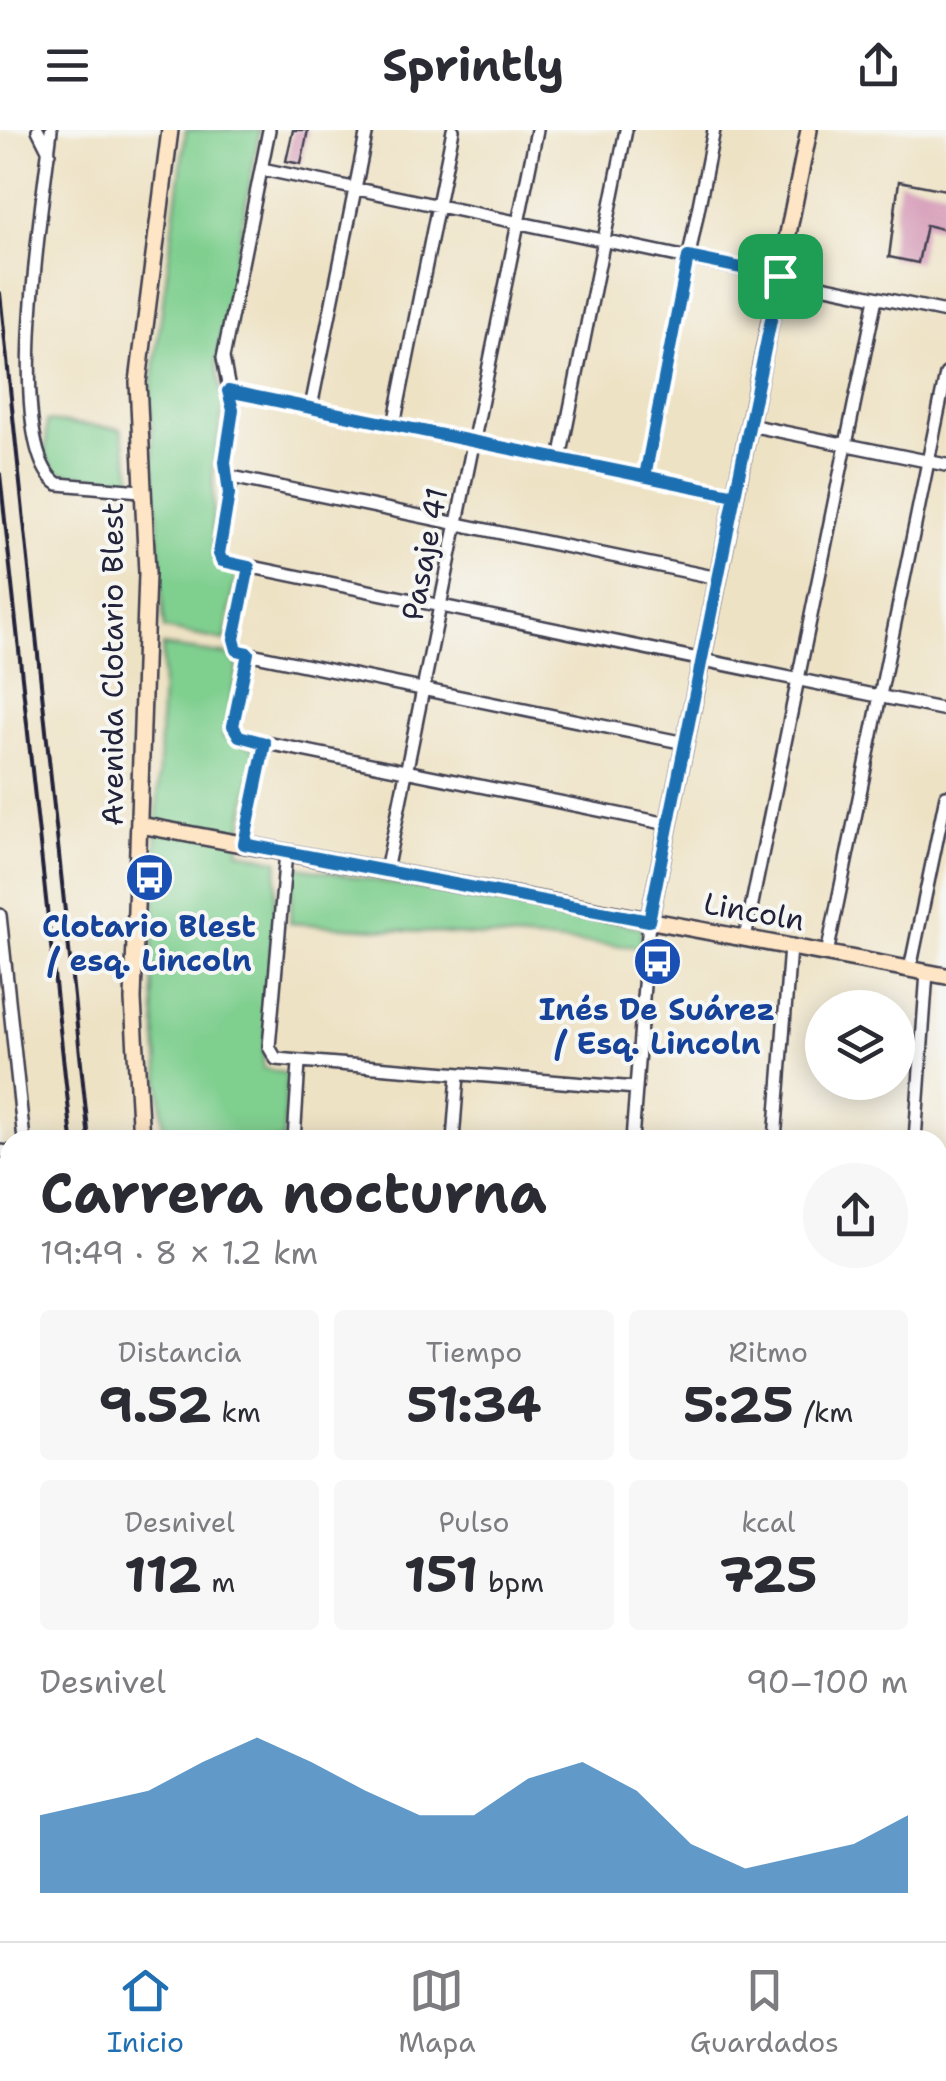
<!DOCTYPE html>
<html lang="es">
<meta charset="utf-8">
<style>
body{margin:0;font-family:"Shantell Sans",sans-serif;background:#f7f7f7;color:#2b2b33;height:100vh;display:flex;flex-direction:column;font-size:38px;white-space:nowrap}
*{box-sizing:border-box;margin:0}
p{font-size:32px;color:#7c7c81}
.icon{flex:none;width:55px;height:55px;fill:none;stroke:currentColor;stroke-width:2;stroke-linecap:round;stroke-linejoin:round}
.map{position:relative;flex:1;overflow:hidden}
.drawer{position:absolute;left:0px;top:1000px;width:948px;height:812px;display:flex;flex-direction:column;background:#fff;border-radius:30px 30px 0 0;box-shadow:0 5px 25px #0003}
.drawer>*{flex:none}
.fabs{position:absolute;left:805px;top:860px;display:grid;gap:20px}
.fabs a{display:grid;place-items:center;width:110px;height:110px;border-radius:50%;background:#fff;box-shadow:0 5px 25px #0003;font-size:50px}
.pin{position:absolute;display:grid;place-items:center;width:85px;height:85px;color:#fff;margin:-42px;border-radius:20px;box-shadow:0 5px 15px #0006}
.round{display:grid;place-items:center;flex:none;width:105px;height:105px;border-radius:52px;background:#f7f7f7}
.head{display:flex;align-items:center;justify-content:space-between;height:170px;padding:0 40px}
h1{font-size:55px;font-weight:700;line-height:75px}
.figures{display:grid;grid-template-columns:repeat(3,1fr);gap:15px;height:170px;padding:10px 40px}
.figures div{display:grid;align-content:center;border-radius:10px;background:#f7f7f7;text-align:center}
.figures b{font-size:50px;font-weight:700}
.figures small{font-size:28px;font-weight:400}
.figures p{font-size:28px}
.chart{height:280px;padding:20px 40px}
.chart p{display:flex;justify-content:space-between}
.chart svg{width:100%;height:180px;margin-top:10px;fill:#1f6fb2;opacity:.7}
header{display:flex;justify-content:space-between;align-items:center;height:130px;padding:0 40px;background:#fff;font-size:45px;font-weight:700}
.dock{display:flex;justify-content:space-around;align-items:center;height:140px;border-top:2px solid #e1e1e2;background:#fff;font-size:28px;color:#7c7c81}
.dock a{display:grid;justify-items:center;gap:5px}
.dock .on{color:#1f6fb2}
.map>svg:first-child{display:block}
.green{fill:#7fcf8f;stroke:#507865;stroke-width:2.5}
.building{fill:#d190b0}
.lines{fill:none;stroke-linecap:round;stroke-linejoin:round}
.street-casing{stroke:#413f50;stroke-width:16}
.secondary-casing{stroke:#413f50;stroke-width:20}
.street{stroke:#fff;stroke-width:11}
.secondary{stroke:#fde5c5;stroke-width:15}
.rail{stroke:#22223b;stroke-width:4}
.route-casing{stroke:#fff;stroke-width:20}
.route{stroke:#1f6fb2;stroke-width:12}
.labels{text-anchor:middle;stroke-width:8;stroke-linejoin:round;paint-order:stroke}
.street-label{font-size:30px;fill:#22223b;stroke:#f6f6f2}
.transit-label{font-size:30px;font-weight:bold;fill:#164399;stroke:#f6f6f2}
</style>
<header><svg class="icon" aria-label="menu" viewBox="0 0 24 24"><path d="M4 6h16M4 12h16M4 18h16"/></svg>Sprintly<svg class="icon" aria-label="share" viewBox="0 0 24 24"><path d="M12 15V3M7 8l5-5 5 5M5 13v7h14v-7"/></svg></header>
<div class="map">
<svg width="946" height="1811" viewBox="0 0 946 1811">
<rect width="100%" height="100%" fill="#f6f6f2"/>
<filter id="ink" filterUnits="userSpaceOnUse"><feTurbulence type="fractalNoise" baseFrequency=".01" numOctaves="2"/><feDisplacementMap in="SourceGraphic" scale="20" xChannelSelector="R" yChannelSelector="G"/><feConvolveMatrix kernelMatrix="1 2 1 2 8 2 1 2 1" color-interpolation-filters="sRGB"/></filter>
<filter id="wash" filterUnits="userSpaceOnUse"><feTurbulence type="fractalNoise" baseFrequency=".0048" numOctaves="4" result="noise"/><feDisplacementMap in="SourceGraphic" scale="40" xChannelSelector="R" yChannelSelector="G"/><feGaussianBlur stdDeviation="2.25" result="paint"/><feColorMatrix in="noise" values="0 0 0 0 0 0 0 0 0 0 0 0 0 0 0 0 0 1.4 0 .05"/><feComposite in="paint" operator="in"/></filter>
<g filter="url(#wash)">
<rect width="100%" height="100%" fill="#eee2c4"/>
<path class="green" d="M 186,0 L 260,0 L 216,234 L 224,275 L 213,337 L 213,426 L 217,433 L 236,443 L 225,511 L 164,499 L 150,268 Z
M 47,291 L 121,299 L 134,352 L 55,342 L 46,325 Z
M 163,516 L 229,525 L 238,536 L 223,607 L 255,619 L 238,721 L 278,731 L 263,938 L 287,944 L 283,1010 L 164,1010 L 152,842 Z
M 293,736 L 642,797 L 640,817 L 290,793 Z
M 234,1803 L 234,1802 L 299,1803 L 298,1811 L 234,1811 Z"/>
<g id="blocks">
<path class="building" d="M 293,0 L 308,0 L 301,34 L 286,31 Z
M 899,51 L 946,60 L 946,100 L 926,95 L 918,133 L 889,127 Z"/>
</g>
</g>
<g filter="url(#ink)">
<use href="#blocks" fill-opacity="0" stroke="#413f50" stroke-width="2.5"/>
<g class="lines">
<defs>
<path id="street" d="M 38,0 L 49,22
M 51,0 C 44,63 2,319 58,354 L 141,361
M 269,0 L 223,228 L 233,280 L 225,332 L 230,358 L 219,421 L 223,431 L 946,580
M 262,39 L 946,182
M 229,261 L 735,365
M 311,277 L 367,0
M 394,295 L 453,0
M 749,295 L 946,335
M 560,329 L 626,0
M 227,346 L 718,448
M 645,347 L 714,0
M 249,437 L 234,509 L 241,522 L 685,613
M 248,523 L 233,596 L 242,608 L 668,694
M 244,715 L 265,613
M 286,722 L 269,917 L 276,929 L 636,958
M 386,741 L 537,0
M 0,785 L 24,1010
M 745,808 L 876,168
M 827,824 L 946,244
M 910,839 L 946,666
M 294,1010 L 299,933
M 453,1010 L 458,945
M 632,1010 L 649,791
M 775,1010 L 790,817
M 915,1010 L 927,842
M 0,1021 L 10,1022
M 938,1080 L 946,1080
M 0,1126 L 10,1127
M 938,1224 L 946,1224
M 0,1230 L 10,1232
M 0,1334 L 10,1335
M 938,1368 L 946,1369
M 0,1439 L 10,1440
M 943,1542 L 946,1506
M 938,1651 L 940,1619
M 127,1802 L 128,1811
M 309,1811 L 310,1802
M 506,1811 L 507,1802
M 594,1811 L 594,1802
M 781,1811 L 782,1802
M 926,1811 L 926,1802"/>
<path id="secondary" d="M 140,695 L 946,846
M 649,791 L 809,0
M 141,1010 L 133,870 L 147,443 L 138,252 L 170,0
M 0,1571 L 10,1572
M 0,1731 L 10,1650
M 213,1802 L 214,1811"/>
</defs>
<use href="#street" class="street-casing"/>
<use href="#secondary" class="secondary-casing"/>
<use href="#street" class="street"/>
<use href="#secondary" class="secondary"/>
<path class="rail" d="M 0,163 L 89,1010
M 0,344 L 72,1010
M 148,1802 L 149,1811
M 164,1802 L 165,1811
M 188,1802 L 189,1811"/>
</g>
</g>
<g class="lines" filter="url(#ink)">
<defs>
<path id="route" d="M 780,146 L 735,365 L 228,261 L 233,280 L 225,332 L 229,364 L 219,424 L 222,431 L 249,437 L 234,509 L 237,520 L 248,523 L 233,596 L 239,606 L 265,613 L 244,714 L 649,791 L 735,365 L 645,346 L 688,127 L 780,146"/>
</defs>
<use href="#route" class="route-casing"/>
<use href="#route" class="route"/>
</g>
<defs>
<symbol id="bus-disc" viewBox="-11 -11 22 22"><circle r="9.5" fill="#1a4fb4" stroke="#f6f6f2"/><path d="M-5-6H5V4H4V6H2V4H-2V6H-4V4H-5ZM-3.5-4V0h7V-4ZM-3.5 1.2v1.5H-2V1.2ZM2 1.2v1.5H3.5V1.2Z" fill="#fff"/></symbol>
</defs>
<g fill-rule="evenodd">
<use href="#bus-disc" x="122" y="720" width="55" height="55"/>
<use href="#bus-disc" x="630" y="804" width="55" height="55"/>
</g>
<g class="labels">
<g class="street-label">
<text transform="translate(425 424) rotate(-79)" y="10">Pasaje 41</text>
<text transform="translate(113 534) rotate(-90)" y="10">Avenida Clotario Blest</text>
<text transform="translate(754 782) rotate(10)" y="10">Lincoln</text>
</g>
<g class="transit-label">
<text x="149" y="807">Clotario Blest<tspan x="149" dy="34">/ esq. Lincoln</tspan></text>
<text x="657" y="890">Inés De Suárez<tspan x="657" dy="34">/ Esq. Lincoln</tspan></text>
</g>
</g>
</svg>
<div class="fabs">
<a><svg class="icon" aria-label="layers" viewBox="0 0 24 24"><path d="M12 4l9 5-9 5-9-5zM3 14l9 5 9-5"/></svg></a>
</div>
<div class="pin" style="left:780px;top:146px;background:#1e9e55"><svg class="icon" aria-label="arrive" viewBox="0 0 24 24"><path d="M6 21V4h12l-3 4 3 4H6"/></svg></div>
<section class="drawer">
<div class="head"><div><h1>Carrera nocturna</h1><p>19:49 · 8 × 1.2 km</p></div><a class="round"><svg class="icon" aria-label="share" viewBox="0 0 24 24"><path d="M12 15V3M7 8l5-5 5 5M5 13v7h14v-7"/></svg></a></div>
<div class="figures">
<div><p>Distancia</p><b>9.52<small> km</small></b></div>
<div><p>Tiempo</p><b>51:34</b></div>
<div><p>Ritmo</p><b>5:25<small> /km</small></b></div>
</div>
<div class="figures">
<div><p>Desnivel</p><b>112<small> m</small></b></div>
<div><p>Pulso</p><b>151<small> bpm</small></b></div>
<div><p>kcal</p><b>725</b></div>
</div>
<div class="chart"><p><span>Desnivel</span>90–100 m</p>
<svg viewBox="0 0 160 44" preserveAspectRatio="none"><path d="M0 44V25L10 22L20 19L30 12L40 6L50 12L60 19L70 25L80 25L90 16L100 12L110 19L120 32L130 38L140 35L150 32L160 25V44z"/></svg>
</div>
</section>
</div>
<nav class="dock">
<a class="on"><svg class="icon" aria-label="home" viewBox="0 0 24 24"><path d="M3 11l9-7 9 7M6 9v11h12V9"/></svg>Inicio</a>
<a><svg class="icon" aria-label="map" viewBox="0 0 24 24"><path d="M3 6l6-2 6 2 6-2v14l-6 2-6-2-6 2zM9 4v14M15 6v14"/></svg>Mapa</a>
<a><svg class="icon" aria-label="saved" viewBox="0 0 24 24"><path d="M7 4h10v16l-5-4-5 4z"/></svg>Guardados</a>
</nav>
